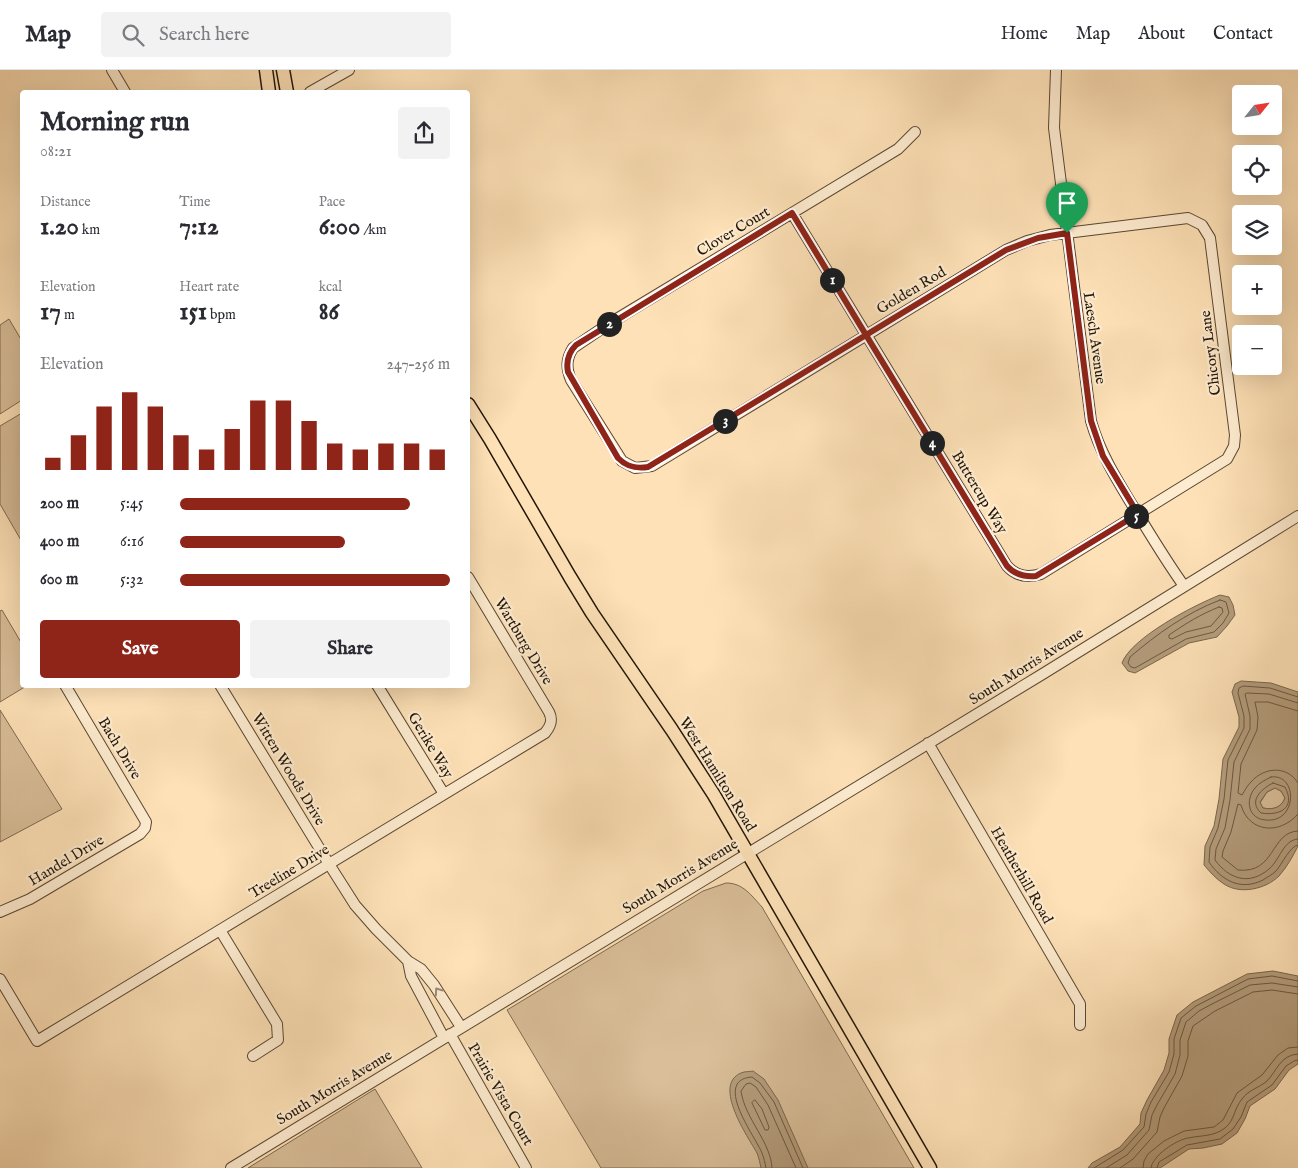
<!DOCTYPE html>
<meta charset="utf-8">
<style>
body{margin:0;font-family:"IM FELL English",serif;background:#f2f2f3;color:#2b2b33;height:100vh;display:flex;flex-direction:column;font-size:19px;white-space:nowrap}
*{box-sizing:border-box;margin:0}
p{font-size:16px;color:#7c7c81}
.icon{flex:none;width:28px;height:28px;fill:none;stroke:currentColor;stroke-width:2;stroke-linecap:round;stroke-linejoin:round}
.map{position:relative;flex:1;overflow:hidden}
.drawer{position:absolute;left:20px;top:20px;width:450px;height:598px;display:flex;flex-direction:column;background:#fff;border-radius:5px;box-shadow:0 5px 20px #0002}
.drawer>*{flex:none}
.needle{width:32px;rotate:60deg}
.controls{position:absolute;left:1232px;top:15px;display:grid;gap:10px}
.controls a{display:grid;place-items:center;width:50px;height:50px;border-radius:5px;background:#fff;box-shadow:0 5px 20px #0002;font-size:25px}
.pin{position:absolute;display:grid;place-items:center;width:42px;height:42px;color:#fff;margin:-51px -21px;border-radius:50% 50% 50% 0;rotate:-45deg;box-shadow:0 0 5px #0007}
.pin .icon{rotate:45deg}
.km{position:absolute;width:25px;height:25px;margin:-12px;border-radius:50%;background:#222;color:#fff;font-size:14px;line-height:25px;text-align:center}
.round{display:grid;place-items:center;flex:none;width:52px;height:52px;border-radius:5px;background:#f2f2f3}
.headline{display:flex;align-items:center;justify-content:space-between;height:85px;padding:0 20px}
h1{font-size:28px;font-weight:800;line-height:38px}
.figures{display:grid;grid-template-columns:repeat(3,1fr);gap:8px;height:85px;padding:5px 20px}
.figures div{display:grid;align-content:center}
.figures b{font-size:25px;font-weight:800}
.figures small{font-size:14px;font-weight:400}
.figures p{font-size:14px}
.chart{height:140px;padding:10px 20px}
.chart p{display:flex;justify-content:space-between}
.chart svg{width:100%;height:90px;margin-top:5px;stroke:#8f2418;stroke-width:6}
.button{display:flex;gap:10px;margin-top:auto;padding:10px 20px}
.button a{flex:1;height:58px;border-radius:5px;background:#8f2418;color:#fff;font-size:20px;font-weight:800;line-height:58px;text-align:center}
.button a+a{background:#f2f2f3;color:#2b2b33}
ul{padding:0 20px;list-style:none;font-size:16px}
li{display:grid;grid-template-columns:80px 60px 1fr;align-items:center;height:38px}
li i{height:12px;border-radius:6px;background:#8f2418}
header{display:flex;align-items:center;gap:30px;box-sizing:border-box;height:70px;padding:0 25px;background:#fff;border-bottom:1px solid #e1e1e2}
header strong{font-size:24px}
nav{display:flex;gap:28px;margin-inline-start:auto;font-size:18px}
.search{width:350px;height:45px;background:#f2f2f3;display:flex;align-items:center;gap:12px;box-sizing:border-box;padding:0 18px;border-radius:5px;color:#7c7c81;font-size:19px}
.map>svg:first-child{display:block}
.green{fill:#d9be99;stroke:#7e6a50}
.water{fill:#b49c7b;stroke:#7a664d;fill-rule:evenodd}
.lines{fill:none;stroke-linecap:round;stroke-linejoin:round}
.shore{stroke:#6c5841;stroke-width:1}
.minor-casing{stroke:#5a4833;stroke-width:12}
.major-casing{stroke:#231507;stroke-width:15}
.minor{stroke:#feecd0;stroke-width:10}
.major{stroke:#fee1b7;stroke-width:12}
.oneway{stroke:#9b8b76}
.route-casing{stroke:#fff;stroke-width:10}
.route{stroke:#8f2418;stroke-width:6}
.labels{text-anchor:middle;stroke-width:4.5;stroke-linejoin:round;paint-order:stroke}
.street-label{font-size:15px;fill:#231507;stroke:#feecd0}
</style>
<header>
<strong>Map</strong>
<div class="search"><svg class="icon" aria-label="search" viewBox="0 0 24 24"><circle cx="10" cy="10" r="6"/><path d="M15 15l6 6"/></svg>Search here</div>
<nav><a>Home</a><a>Map</a><a>About</a><a>Contact</a></nav>
</header>
<div class="map">
<svg width="1298" height="1098" viewBox="0 0 1298 1098">
<rect width="100%" height="100%" fill="#fee1b7"/>
<filter id="stains"><feTurbulence type="fractalNoise" baseFrequency=".004" numOctaves="4"/><feColorMatrix values="0 0 0 0 .2 0 0 0 0 .09 0 0 0 0 .02 0 0 0 .5 -.17"/></filter>
<radialGradient id="worn" r=".72"><stop offset=".6" stop-color="#630" stop-opacity="0"/><stop offset="1" stop-color="#630" stop-opacity=".3"/></radialGradient>
<path class="green" d="M 9,249 L 22,271 L 22,330 L 0,344 L 0,255 Z
M 22,343 L 22,472 L 0,434 L 0,356 Z
M 2,540 L 22,574 L 22,615 L 28,615 L 0,632 L 0,541 Z
M 0,640 L 62,739 L 0,772 Z
M 1275,718 L 1281,721 L 1285,728 C 1281,738 1273,740 1263,738 L 1260,733 L 1267,722 Z
M 726,813 C 743,813 751,825 762,837 L 914,1098 L 601,1098 L 507,940 L 703,821 Z
M 375,1019 L 422,1098 L 248,1098 Z"/>
<path class="water" d="M 1220,525 L 1229,527 L 1233,535 L 1235,545 L 1227,556 L 1217,567 L 1189,573 L 1135,603 L 1128,601 L 1122,593 C 1131,568 1194,535 1220,525 Z
M 1241,611 L 1271,613 L 1298,622 L 1298,776 C 1293,786 1287,797 1279,806 C 1266,819 1240,825 1224,814 C 1216,809 1210,802 1204,795 L 1205,776 L 1214,756 L 1219,729 L 1223,689 L 1239,657 L 1239,647 L 1232,622 L 1235,614 ZM 1275,718 L 1281,721 L 1285,728 C 1281,738 1273,740 1263,738 L 1260,732 L 1267,722 Z
M 1273,901 L 1298,906 L 1298,994 L 1289,1000 L 1275,1019 L 1250,1036 L 1245,1049 L 1237,1063 L 1222,1074 L 1203,1078 L 1189,1079 L 1160,1098 L 1088,1098 L 1092,1093 L 1120,1077 L 1140,1054 L 1141,1043 L 1147,1030 L 1164,1000 L 1169,983 L 1169,969 L 1177,945 L 1193,932 L 1247,904 Z
M 753,1001 L 764,1009 L 778,1030 L 808,1098 L 761,1098 C 760,1093 759,1088 757,1083 C 748,1067 712,1015 741,1003 C 745,1001 750,1002 753,1001 Z"/>
<g class="lines">
<path class="shore" d="M 1220,530 L 1226,532 L 1229,543 L 1223,553 L 1214,562 L 1186,569 L 1135,598 L 1131,597 L 1128,593 L 1130,587 C 1157,564 1186,543 1220,530 Z
M 1219,537 L 1222,538 L 1223,542 L 1211,556 L 1186,562 L 1172,569 L 1169,568 L 1169,565 C 1185,554 1201,544 1219,537 Z
M 1298,627 L 1270,618 L 1243,616 L 1239,618 L 1238,623 L 1244,646 L 1244,658 L 1228,690 L 1224,729 L 1218,758 L 1210,777 L 1209,792 C 1222,811 1241,821 1263,810 C 1267,807 1272,805 1276,801 C 1282,794 1290,776 1298,775
M 1298,633 L 1269,624 L 1247,623 L 1245,624 L 1250,646 L 1250,659 L 1234,692 L 1230,730 L 1225,758 L 1216,779 L 1215,790 C 1229,809 1249,816 1269,799 C 1280,790 1283,770 1298,769
M 1298,641 L 1268,632 L 1255,632 L 1258,647 L 1257,660 L 1241,694 L 1238,723 L 1242,725 C 1245,720 1247,716 1251,712 C 1264,697 1287,695 1298,713
M 1271,707 C 1298,703 1298,753 1266,750 C 1248,749 1245,730 1255,718 C 1259,713 1265,710 1271,707 Z
M 1273,713 L 1285,717 C 1296,738 1280,746 1261,743 C 1248,731 1261,719 1273,713 Z
M 1298,744 C 1280,765 1249,763 1241,735 L 1238,734 L 1231,762 L 1223,781 L 1222,787 L 1238,800 C 1276,804 1270,762 1298,761
M 755,1030 L 762,1039 L 769,1057 L 768,1060 L 765,1060 L 752,1033 Z
M 766,1098 C 765,1093 764,1088 762,1083 C 755,1066 712,1010 752,1007 L 760,1013 L 774,1032 L 803,1098
M 772,1098 C 771,1072 745,1049 741,1021 L 746,1014 L 750,1013 L 756,1017 L 768,1035 L 796,1098
M 1094,1098 L 1123,1080 L 1144,1057 L 1146,1044 L 1151,1032 L 1169,1002 L 1174,984 L 1174,969 L 1181,948 L 1196,936 L 1248,909 L 1272,906 L 1298,911
M 1106,1098 L 1127,1085 L 1149,1060 L 1152,1045 L 1157,1035 L 1175,1004 L 1180,985 L 1180,970 L 1186,952 L 1199,941 L 1212,934 L 1250,915 L 1272,913 L 1298,917
M 1120,1098 L 1133,1089 L 1157,1062 L 1160,1047 L 1164,1038 L 1182,1006 L 1188,986 L 1188,971 L 1193,956 L 1215,941 L 1253,922 L 1272,920 L 1298,924
M 1143,1098 L 1144,1091 L 1148,1084 L 1164,1071 L 1184,1061 L 1214,1057 L 1223,1050 L 1237,1023 L 1262,1005 L 1278,985 L 1288,978 L 1298,977
M 1151,1098 C 1152,1086 1176,1070 1188,1068 C 1202,1065 1213,1067 1225,1058 C 1235,1050 1234,1038 1242,1029 C 1248,1020 1259,1018 1267,1011 C 1277,1001 1280,985 1298,984
M 1157,1098 L 1159,1092 L 1187,1075 L 1220,1069 L 1233,1059 L 1241,1047 L 1247,1032 L 1272,1015 L 1286,996 L 1294,991 L 1298,990"/>
<defs>
<path id="minor" d="M 112,0 L 125,22
M 1056,0 L 1054,58 L 1091,351 C 1100,383 1117,410 1134,438 C 1150,464 1166,491 1184,516
M 310,22 L 349,0
M 792,143 L 1007,496 C 1016,506 1028,508 1041,504 L 1227,389 L 1234,376 L 1235,365 L 1210,168 L 1202,155 L 1188,148 L 1050,165 L 1027,171 L 1006,180 L 652,396 L 635,398 L 622,391 L 571,310 C 566,298 566,289 573,278 L 610,253 L 898,79 L 915,62
M 220,615 L 329,794 L 355,835 L 376,859 L 408,891 L 421,899 L 434,915 L 461,957
M 377,615 L 444,724
M 928,673 L 1080,934 L 1080,955
M 0,842 L 30,829 L 140,764 L 145,758 L 146,752 L 65,615
M 220,860 L 277,954 L 278,970 L 253,986
M 408,891 L 411,906 L 444,968
M 0,909 L 37,971 L 545,663 C 551,656 553,650 549,642 L 468,507
M 450,964 L 526,1098
M 231,1098 L 1041,605 L 1298,446"/>
<path id="major" d="M 266,0 L 269,22
M 283,0 L 287,22
M 468,334 L 490,369 L 570,507 L 592,543 L 672,660 L 714,725 L 930,1098"/>
</defs>
<use href="#minor" class="minor-casing"/>
<use href="#major" class="major-casing"/>
<use href="#minor" class="minor"/>
<use href="#major" class="major"/>
</g>
<defs><path id="oneway-chevron" d="M-2-3.5L2.5 0L-2 3.5" fill="none" stroke-width="1.6" stroke-linecap="round" stroke-linejoin="round" transform="scale(1.25)"/></defs>
<use class="oneway" href="#oneway-chevron" transform="translate(438 921) rotate(-125)"/>
<g class="lines">
<defs>
<path id="route" d="M 1067,163 L 1038,168 L 1006,180 L 866,265 L 792,143 L 576,275 C 568,283 566,292 568,302 L 618,388 C 627,397 636,399 648,397 L 866,265 L 1007,496 C 1015,505 1025,507 1036,506 L 1138,444 L 1103,386 L 1091,351 L 1067,163"/>
</defs>
<use href="#route" class="route-casing"/>
<use href="#route" class="route"/>
</g>
<g class="labels">
<g class="street-label">
<text transform="translate(733 161) rotate(-31)" y="5">Clover Court</text>
<text transform="translate(911 220) rotate(-31)" y="5">Golden Rod</text>
<text transform="translate(1095 268) rotate(82)" y="5">Laesch Avenue</text>
<text transform="translate(1210 283) rotate(-97)" y="5">Chicory Lane</text>
<text transform="translate(980 422) rotate(59)" y="5">Buttercup Way</text>
<text transform="translate(524 571) rotate(59)" y="5">Wartburg Drive</text>
<text transform="translate(1026 596) rotate(-32)" y="5">South Morris Avenue</text>
<text transform="translate(431 675) rotate(59)" y="5">Gerike Way</text>
<text transform="translate(120 678) rotate(59)" y="5">Bach Drive</text>
<text transform="translate(289 699) rotate(59)" y="5">Witten Woods Drive</text>
<text transform="translate(718 704) rotate(58)" y="5">West Hamilton Road</text>
<text transform="translate(66 790) rotate(-31)" y="5">Handel Drive</text>
<text transform="translate(289 801) rotate(-31)" y="5">Treeline Drive</text>
<text transform="translate(1022 805) rotate(60)" y="5">Heatherhill Road</text>
<text transform="translate(680 806) rotate(-31)" y="5">South Morris Avenue</text>
<text transform="translate(334 1017) rotate(-31)" y="5">South Morris Avenue</text>
<text transform="translate(501 1024) rotate(60)" y="5">Prairie Vista Court</text>
</g>
</g>
<rect width="100%" height="100%" filter="url(#stains)"/>
<rect width="100%" height="100%" fill="url(#worn)"/>
</svg>
<div class="controls">
<a><svg class="needle" viewBox="-14 -14 28 28"><path d="M0-13l5 13h-10z" fill="#e53935"/><path d="M0 13l5-13h-10z" fill="#7c7c81"/></svg></a>
<a><svg class="icon" aria-label="locate" viewBox="0 0 24 24"><circle cx="12" cy="12" r="6"/><path d="M12 2v4M12 18v4M2 12h4M18 12h4"/></svg></a>
<a><svg class="icon" aria-label="layers" viewBox="0 0 24 24"><path d="M12 4l9 5-9 5-9-5zM3 14l9 5 9-5"/></svg></a>
<a>+</a>
<a>−</a>
</div>
<div class="pin" style="left:1067px;top:163px;background:#1e9e55"><svg class="icon" aria-label="arrive" viewBox="0 0 24 24"><path d="M6 21V4h12l-3 4 3 4H6"/></svg></div>
<b class="km" style="left:832px;top:210px">1</b>
<b class="km" style="left:609px;top:254px">2</b>
<b class="km" style="left:725px;top:351px">3</b>
<b class="km" style="left:932px;top:373px">4</b>
<b class="km" style="left:1136px;top:446px">5</b>
<section class="drawer">
<div class="headline"><div><h1>Morning run</h1><p>08:21</p></div><a class="round"><svg class="icon" aria-label="share" viewBox="0 0 24 24"><path d="M12 15V3M7 8l5-5 5 5M5 13v7h14v-7"/></svg></a></div>
<div class="figures">
<div><p>Distance</p><b>1.20<small> km</small></b></div>
<div><p>Time</p><b>7:12</b></div>
<div><p>Pace</p><b>6:00<small> /km</small></b></div>
</div>
<div class="figures">
<div><p>Elevation</p><b>17<small> m</small></b></div>
<div><p>Heart rate</p><b>151<small> bpm</small></b></div>
<div><p>kcal</p><b>86</b></div>
</div>
<div class="chart"><p><span>Elevation</span>247–256 m</p>
<svg viewBox="0 0 160 44" preserveAspectRatio="none"><path d="M5 44V38M15 44V27M25 44V13M35 44V6M45 44V13M55 44V27M65 44V34M75 44V24M85 44V10M95 44V10M105 44V20M115 44V31M125 44V34M135 44V31M145 44V31M155 44V34"/></svg>
</div>
<ul>
<li><b>200 m</b>5:45<i style="width:85%"></i></li>
<li><b>400 m</b>6:16<i style="width:61%"></i></li>
<li><b>600 m</b>5:32<i style="width:100%"></i></li>
</ul>
<div class="button"><a>Save</a><a>Share</a></div>
</section>
</div>
